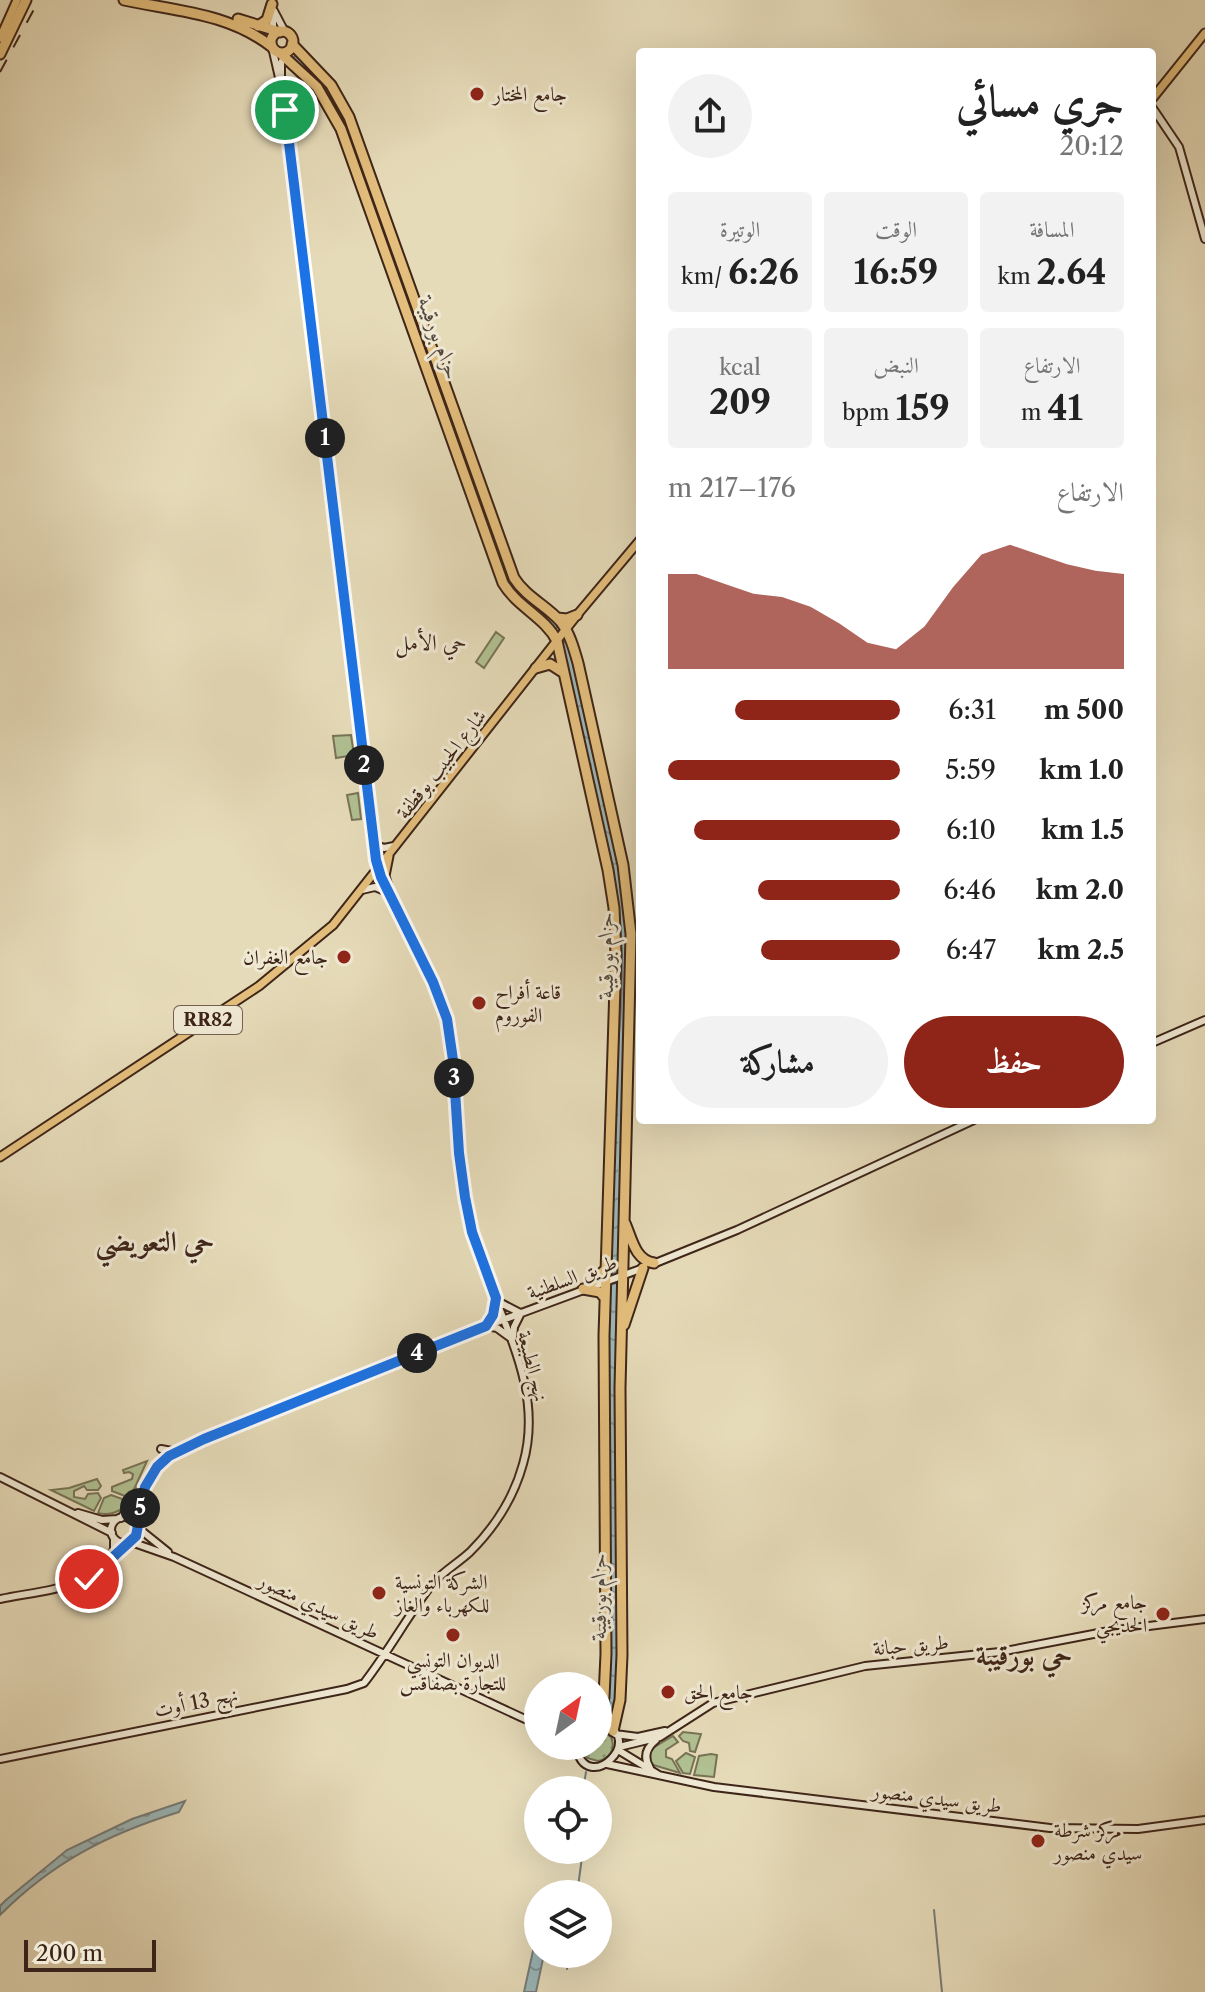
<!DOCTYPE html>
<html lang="ar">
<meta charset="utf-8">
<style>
body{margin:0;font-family:"Libre Caslon Text",Amiri,serif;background:#f2f2f2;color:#222;direction:rtl;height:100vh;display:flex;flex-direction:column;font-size:30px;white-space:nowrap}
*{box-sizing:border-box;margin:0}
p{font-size:26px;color:#767676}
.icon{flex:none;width:44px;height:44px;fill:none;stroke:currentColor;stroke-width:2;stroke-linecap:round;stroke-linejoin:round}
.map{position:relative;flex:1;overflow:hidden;direction:ltr}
.sheet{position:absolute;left:636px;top:48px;width:520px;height:1076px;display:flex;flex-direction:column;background:#fff;border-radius:8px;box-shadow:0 8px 32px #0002;direction:rtl}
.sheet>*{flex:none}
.needle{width:52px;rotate:33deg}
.fabs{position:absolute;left:524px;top:1672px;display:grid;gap:16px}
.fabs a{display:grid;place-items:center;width:88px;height:88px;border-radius:50%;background:#fff;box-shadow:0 8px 32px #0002;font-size:40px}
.scale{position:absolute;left:24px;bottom:20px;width:132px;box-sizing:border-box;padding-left:8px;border:4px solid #3e2519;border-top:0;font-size:22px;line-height:28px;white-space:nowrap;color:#3e2519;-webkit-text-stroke:6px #efe8d2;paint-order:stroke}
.pin{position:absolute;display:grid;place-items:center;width:68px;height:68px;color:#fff;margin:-34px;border:4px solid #fff;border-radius:50%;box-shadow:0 2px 8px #0007}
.km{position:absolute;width:40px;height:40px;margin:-20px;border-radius:50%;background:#222;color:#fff;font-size:22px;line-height:40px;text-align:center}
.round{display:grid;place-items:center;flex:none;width:84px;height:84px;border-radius:42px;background:#f2f2f2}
.overview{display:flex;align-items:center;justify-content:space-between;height:136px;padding:0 32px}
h1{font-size:44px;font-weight:700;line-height:60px}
.figures{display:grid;grid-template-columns:repeat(3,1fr);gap:12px;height:136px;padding:8px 32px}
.figures div{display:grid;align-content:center;border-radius:8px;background:#f2f2f2;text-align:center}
.figures b{font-size:34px;font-weight:700}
.figures small{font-size:22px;font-weight:400}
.figures p{font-size:22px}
.chart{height:224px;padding:16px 32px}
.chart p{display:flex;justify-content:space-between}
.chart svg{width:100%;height:144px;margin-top:8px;fill:#8f2418;opacity:.7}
.primary-button{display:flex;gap:16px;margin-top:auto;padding:16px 32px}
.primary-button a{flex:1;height:92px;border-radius:48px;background:#8f2418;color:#fff;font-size:32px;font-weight:700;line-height:92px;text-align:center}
.primary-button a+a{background:#f2f2f2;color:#222}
ul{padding:0 32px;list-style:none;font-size:26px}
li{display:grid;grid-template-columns:128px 96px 1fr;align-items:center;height:60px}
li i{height:20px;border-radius:10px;background:#8f2418}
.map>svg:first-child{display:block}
.grass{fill:url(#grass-dots);stroke:#787356;stroke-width:2}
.garden{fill:#b1c192;stroke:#787356;stroke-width:2}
.water{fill:url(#water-ripples);stroke:#767d7a;stroke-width:2}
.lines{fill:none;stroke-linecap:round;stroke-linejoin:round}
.stream{stroke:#767d7a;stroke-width:2}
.secondary-casing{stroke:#3e2519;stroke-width:10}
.primary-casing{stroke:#3e2519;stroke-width:11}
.highway-casing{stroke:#3e2519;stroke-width:13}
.secondary{stroke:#efe8d2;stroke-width:6}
.primary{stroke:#e3be7c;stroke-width:7}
.highway{stroke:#e3be7c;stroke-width:9}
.rail{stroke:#3e2519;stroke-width:2;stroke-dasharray:14 14;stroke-linecap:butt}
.route-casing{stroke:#fff;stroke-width:16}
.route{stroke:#1a73e8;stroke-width:10}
.poi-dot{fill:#8f2418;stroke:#efe8d2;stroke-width:3}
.labels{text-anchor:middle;stroke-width:6;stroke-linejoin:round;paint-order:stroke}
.shield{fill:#efe8d2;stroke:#736050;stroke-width:2}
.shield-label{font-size:18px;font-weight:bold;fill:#3e2519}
.poi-label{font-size:20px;fill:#3e2519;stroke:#efe8d2;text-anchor:start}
.street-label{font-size:20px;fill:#3e2519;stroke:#efe8d2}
.water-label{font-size:22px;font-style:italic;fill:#554a41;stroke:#efe8d2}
.neighbourhood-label{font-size:22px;fill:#3e2519;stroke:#efe8d2}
.district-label{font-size:28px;font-weight:bold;fill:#3e2519;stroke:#efe8d2}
</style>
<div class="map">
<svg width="1205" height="1992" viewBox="0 0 1205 1992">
<defs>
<pattern id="grass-dots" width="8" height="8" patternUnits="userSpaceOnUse" patternTransform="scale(2)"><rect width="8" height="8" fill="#b1c192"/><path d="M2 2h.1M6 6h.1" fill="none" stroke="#919d76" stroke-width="1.8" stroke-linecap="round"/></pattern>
<pattern id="water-ripples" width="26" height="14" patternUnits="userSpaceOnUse" patternTransform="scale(2)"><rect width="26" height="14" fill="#9bb8ba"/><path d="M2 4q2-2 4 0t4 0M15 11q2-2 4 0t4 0" fill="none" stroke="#809596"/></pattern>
</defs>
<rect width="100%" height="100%" fill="#e6dbb9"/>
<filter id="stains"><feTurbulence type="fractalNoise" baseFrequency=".0025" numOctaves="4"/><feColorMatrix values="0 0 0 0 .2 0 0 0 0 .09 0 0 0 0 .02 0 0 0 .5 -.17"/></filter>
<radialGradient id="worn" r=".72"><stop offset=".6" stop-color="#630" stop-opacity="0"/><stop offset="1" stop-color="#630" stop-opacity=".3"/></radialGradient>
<path class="grass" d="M 598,1729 L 611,1737 C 616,1749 610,1759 598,1761 L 587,1758 L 581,1746 L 598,1746 Z"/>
<path class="garden" d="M 496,632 L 504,638 L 484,668 L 476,662 Z
M 351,735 L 354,755 L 336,758 L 333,736 Z
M 358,793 L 361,819 L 352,820 L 347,795 Z
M 147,1461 L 130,1498 L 112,1491 L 112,1487 L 132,1479 L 133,1474 L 129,1472 L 124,1473 L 123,1470 Z
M 97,1479 L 101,1486 L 98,1490 L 87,1490 L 84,1486 L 74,1491 L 74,1497 L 85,1499 L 88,1494 L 98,1493 L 101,1498 L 94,1511 L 51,1490 L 69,1488 Z
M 111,1495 L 128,1501 C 122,1512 110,1516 98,1513 L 104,1498 Z
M 683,1732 L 701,1734 L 695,1752 L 690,1751 L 689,1743 L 683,1741 L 679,1736 Z
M 673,1736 L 678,1742 L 666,1750 L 666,1757 L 672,1759 L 680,1773 L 650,1764 L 651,1749 Z
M 686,1753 L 695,1757 L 690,1774 L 683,1773 L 676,1761 Z
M 711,1754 L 717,1755 L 714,1777 L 694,1775 L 699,1756 Z"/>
<path class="water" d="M 298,53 L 313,67 L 339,101 L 509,572 L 559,625 L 555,630 L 505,582 L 344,130 L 319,86 L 293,58 Z
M 566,640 L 573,656 L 625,894 L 627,943 L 618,1272 L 610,1275 L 615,1068 C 623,1013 624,954 618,899 L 562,645 Z
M 617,1282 L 618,1688 L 612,1719 L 605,1716 L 610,1675 L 608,1285 Z
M 185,1801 L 179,1812 C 108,1834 53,1862 0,1915 L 0,1906 L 6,1900 L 67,1850 L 132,1819 Z
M 538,1928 L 538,1954 L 544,1954 L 536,1992 L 524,1992 Z"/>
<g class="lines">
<path class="stream" d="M 583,1790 L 586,1772
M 577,1894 L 583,1850
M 934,1910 L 942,1992
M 567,1969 L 569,1954"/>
<defs>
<path id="secondary" d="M 273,11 L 273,36
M 274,11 L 285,32
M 272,47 L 280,82
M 1152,107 L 1179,147 L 1205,239
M 373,844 L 384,848 L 394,846
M 362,890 L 375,887 L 389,893
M 1152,1043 L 1205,1020
M 653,1264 L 737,1230 L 974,1120
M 499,1302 L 520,1313
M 487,1324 L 493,1315 L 495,1301
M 487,1326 L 497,1328 L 512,1339
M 513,1338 L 514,1327 L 521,1313
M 161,1449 L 177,1452
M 0,1477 L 112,1533
M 78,1513 L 102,1520 L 117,1519
M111 1530a13 13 0 1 1 26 0a13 13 0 1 1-26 0Z
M 121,1518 L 157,1467 L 177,1452 C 329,1382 487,1326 643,1268
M 136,1526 L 145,1487
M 137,1527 L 168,1552
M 131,1542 L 174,1557 L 538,1725
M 109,1561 L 114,1549 L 114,1538
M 0,1599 C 49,1589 97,1589 127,1543
M 615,1734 L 638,1737 L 665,1731
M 576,1746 C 586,1800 652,1734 598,1724
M 619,1747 L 660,1737 L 713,1703 L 865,1666 L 1000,1652 L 1109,1631 L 1205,1619
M 618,1750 L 659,1775
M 0,1759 L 347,1689 L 364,1683 C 389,1651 408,1615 433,1583 C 444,1571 458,1563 470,1552 C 494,1528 514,1497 523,1464 C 547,1381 491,1309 472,1231 C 462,1194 458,1155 456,1117 C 454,1089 455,1060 450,1032 C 441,986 405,919 381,877 L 376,860 L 281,83 L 281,63 L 287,51
M 607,1764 L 714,1787 L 1050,1828 L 1138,1829 L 1205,1820
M 650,1768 C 643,1757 646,1748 656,1740"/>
<path id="primary" d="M 0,38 L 17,0
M 1152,99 L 1205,33
M 389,856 L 385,876 L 390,893
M 0,1157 L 259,986 L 333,925 L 577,615 L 640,540"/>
<path id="highway" d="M 124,0 C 176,11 229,13 272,47
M 238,19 L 280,32
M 258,26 L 267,20 L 272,4
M271 42a11 11 0 1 1 22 0a11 11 0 1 1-22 0Z
M 292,44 L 331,85 L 349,117 L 514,578 C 526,597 547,606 561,622 C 570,634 574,649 578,663 L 623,865 L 631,934 L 620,1388 L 622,1655 L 620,1700 L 613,1731
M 280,53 L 317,87 L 341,129 L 503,583 C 517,607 545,617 557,641 L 608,870 L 614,908 L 616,954 L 604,1336 L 606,1654 L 604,1697 L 598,1722
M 0,54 L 26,0
M 557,618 L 567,619 L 577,615
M 536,668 L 550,664 L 564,673
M 625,1223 C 632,1239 635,1260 654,1263
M 588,1286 L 606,1269
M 583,1289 L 600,1292 L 605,1298
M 624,1325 L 643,1268"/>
</defs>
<use href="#secondary" class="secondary-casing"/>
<use href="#primary" class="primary-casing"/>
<use href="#highway" class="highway-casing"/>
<use href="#secondary" class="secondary"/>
<use href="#primary" class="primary"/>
<use href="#highway" class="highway"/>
<path class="rail" d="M 0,72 L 39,0"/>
</g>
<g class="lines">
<defs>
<path id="route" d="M 89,1579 L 136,1536 L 145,1487 L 157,1467 L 169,1456 L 204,1439 L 486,1326 L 493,1315 L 496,1298 L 472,1232 L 465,1197 L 459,1153 L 453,1060 L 447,1019 L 433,982 L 381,877 L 376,860 L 285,110"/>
</defs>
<use href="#route" class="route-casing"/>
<use href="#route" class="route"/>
</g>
<g class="poi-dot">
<circle cx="477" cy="94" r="8"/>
<circle cx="344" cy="957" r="8"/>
<circle cx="479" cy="1003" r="8"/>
<circle cx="379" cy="1593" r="8"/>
<circle cx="1163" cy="1614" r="8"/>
<circle cx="453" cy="1635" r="8"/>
<circle cx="668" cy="1692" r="8"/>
<circle cx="1038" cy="1841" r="8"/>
</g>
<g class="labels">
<rect class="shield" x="174" y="1006" width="68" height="28" rx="6"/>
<g class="shield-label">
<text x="208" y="1026">RR82</text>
</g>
<g class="poi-label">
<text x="493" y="101">جامع المختار</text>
<text x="328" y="964" text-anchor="end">جامع الغفران</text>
<text x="495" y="999">قاعة أفراح<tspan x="495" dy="23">الفوروم</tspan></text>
<text x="395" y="1589">الشركة التونسية<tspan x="395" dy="23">للكهرباء والغاز</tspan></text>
<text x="1147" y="1609" text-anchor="end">جامع مركز<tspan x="1147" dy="23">الحديجي</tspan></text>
<text x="453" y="1667" text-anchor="middle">الديوان التونسي<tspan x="453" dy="23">للتجارة بصفاقس</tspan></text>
<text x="684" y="1699">جامع الحق</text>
<text x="1054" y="1837">مركز شرطة<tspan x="1054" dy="23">سيدي منصور</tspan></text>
</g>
<g class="street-label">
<text transform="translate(441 764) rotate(-52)" y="7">شارع الحبيب بوقطفة</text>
<text transform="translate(572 1277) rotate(-20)" y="7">طريق السلطنية</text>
<text transform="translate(533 1366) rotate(76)" y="7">نهج الطبيعة</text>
<text transform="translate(319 1606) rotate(25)" y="7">طريق سيدي منصور</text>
<text transform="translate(911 1645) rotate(-5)" y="7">طريق حبانة</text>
<text transform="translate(196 1702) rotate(-11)" y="7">نهج 13 أوت</text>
<text transform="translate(937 1798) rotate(7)" y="7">طريق سيدي منصور</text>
</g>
<g class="water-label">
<text transform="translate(440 338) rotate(70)" y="8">حزام بورقيبة</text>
<text transform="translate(605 955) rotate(-90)" y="8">حزام بورقيبة</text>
<text transform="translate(598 1596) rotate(-90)" y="8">حزام بورقيبة</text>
</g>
<g class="neighbourhood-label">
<text x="431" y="650">حي الأمل</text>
</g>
<g class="district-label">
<text x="155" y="1251">حي التعويضي</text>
<text x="1024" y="1665">حي بورقيبة</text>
</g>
</g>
<rect width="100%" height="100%" filter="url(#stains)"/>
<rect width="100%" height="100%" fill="url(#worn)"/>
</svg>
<div class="fabs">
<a><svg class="needle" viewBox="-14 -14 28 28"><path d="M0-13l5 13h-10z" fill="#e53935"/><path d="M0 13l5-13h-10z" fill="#767676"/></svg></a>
<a><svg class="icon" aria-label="locate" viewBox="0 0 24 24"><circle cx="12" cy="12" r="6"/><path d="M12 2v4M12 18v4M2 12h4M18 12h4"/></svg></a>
<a><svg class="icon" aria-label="layers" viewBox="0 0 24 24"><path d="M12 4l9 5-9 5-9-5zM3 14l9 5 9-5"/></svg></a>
</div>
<div class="scale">200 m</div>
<div class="pin" style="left:285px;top:110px;background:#1e9e55"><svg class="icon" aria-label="arrive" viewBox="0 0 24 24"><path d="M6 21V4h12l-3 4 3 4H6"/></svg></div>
<div class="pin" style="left:89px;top:1579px;background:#d93025"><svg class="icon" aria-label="check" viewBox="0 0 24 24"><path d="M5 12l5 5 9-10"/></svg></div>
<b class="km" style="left:325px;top:438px">1</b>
<b class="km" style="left:364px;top:765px">2</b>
<b class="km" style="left:454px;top:1078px">3</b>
<b class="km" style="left:417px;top:1353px">4</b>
<b class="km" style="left:140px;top:1508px">5</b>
<section class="sheet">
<div class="overview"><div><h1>جري مسائي</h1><p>20:12</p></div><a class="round"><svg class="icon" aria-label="share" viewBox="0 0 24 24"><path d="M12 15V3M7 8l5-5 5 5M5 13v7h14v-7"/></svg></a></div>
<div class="figures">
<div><p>المسافة</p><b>2.64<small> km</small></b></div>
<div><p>الوقت</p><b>16:59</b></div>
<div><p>الوتيرة</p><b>6:26<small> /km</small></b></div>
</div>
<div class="figures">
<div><p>الارتفاع</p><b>41<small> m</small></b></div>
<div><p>النبض</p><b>159<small> bpm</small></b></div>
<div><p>kcal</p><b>209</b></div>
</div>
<div class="chart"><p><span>الارتفاع</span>176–217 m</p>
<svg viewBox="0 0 160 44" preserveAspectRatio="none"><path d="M0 44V15L10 15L20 18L30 21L40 22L50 25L60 30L70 36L80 38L90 31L100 19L110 9L120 6L130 9L140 12L150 14L160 15V44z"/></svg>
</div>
<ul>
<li><b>500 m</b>6:31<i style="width:71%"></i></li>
<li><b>1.0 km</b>5:59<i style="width:100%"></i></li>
<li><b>1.5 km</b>6:10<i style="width:89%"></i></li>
<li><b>2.0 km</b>6:46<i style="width:61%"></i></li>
<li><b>2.5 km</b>6:47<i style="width:60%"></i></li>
</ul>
<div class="primary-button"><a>حفظ</a><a>مشاركة</a></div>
</section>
</div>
